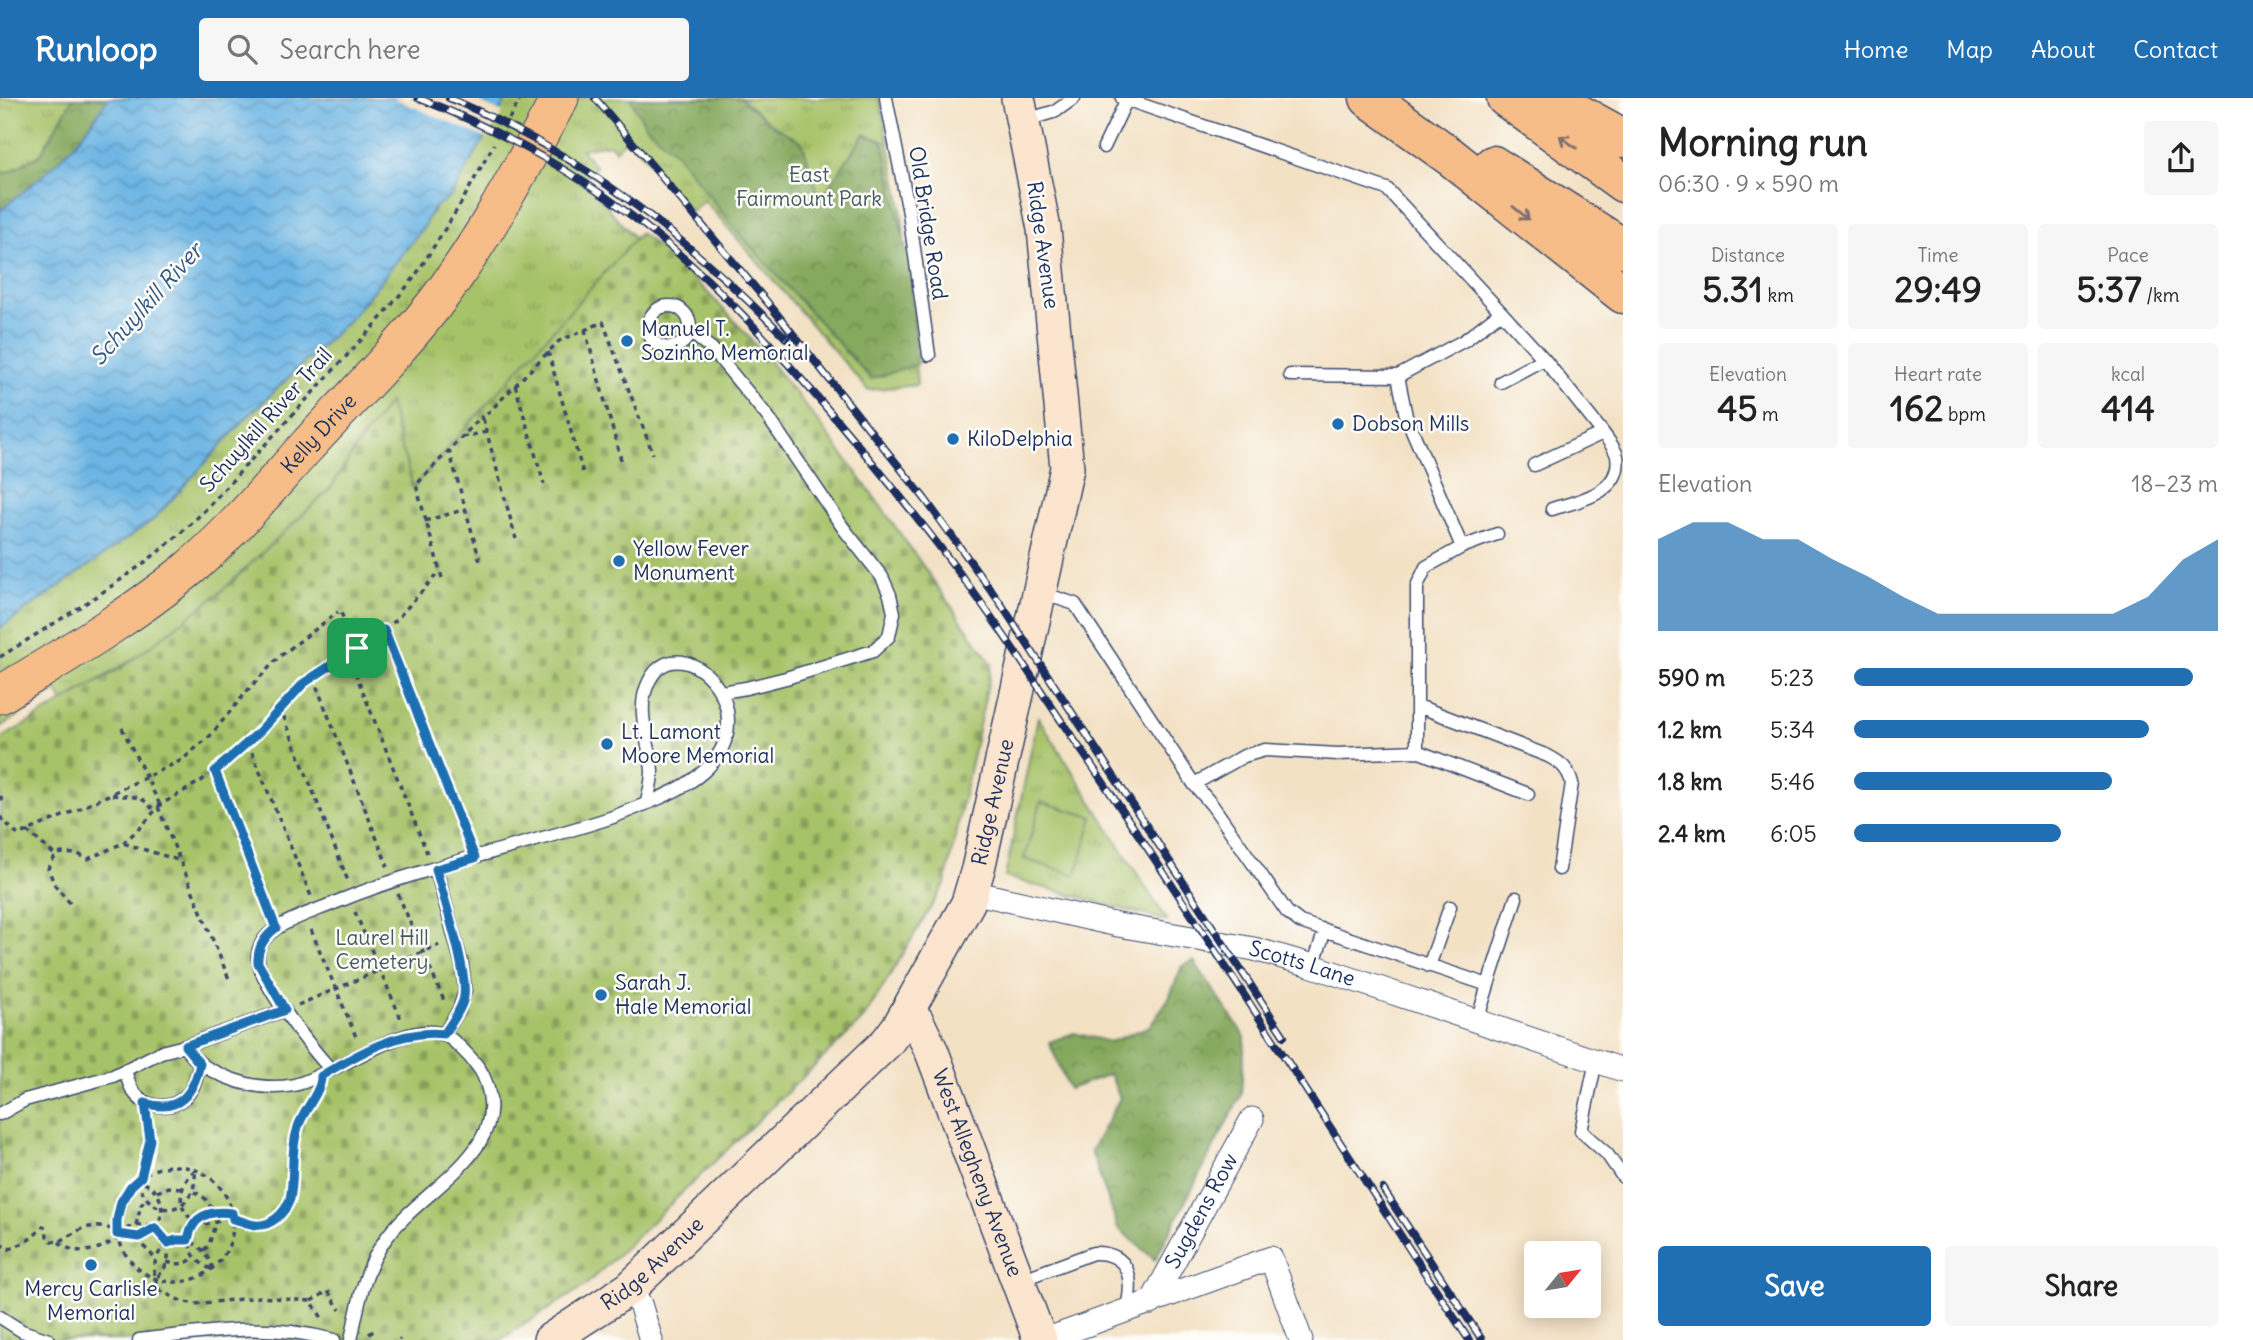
<!DOCTYPE html>
<meta charset="utf-8">
<style>
body{margin:0;font-family:Delius,sans-serif;background:#f6f6f6;color:#222;height:100vh;display:flex;flex-direction:column;font-size:26px;white-space:nowrap}
*{box-sizing:border-box;margin:0}
p{font-size:23px;color:#767676}
.icon{flex:none;width:38px;height:38px;fill:none;stroke:currentColor;stroke-width:2;stroke-linecap:round;stroke-linejoin:round}
.map{position:relative;flex:1;overflow:hidden}
.sheet{display:flex;flex-direction:column;background:#fff;width:630px}
.sheet>*{flex:none}
.needle{width:46px;rotate:60deg}
.buttons{position:absolute;left:1524px;top:1143px;display:grid;gap:14px}
.buttons a{display:grid;place-items:center;width:77px;height:77px;border-radius:7px;background:#fff;box-shadow:0 4px 18px #0003;font-size:35px}
.pin{position:absolute;display:grid;place-items:center;width:60px;height:60px;color:#fff;margin:-30px;border-radius:14px;box-shadow:0 4px 10px #0006}
.round{display:grid;place-items:center;flex:none;width:74px;height:74px;border-radius:7px;background:#f6f6f6}
.headline{display:flex;align-items:center;justify-content:space-between;height:119px;padding:0 35px}
h1{font-size:38px;font-weight:700;line-height:52px}
.figures{display:grid;grid-template-columns:repeat(3,1fr);gap:10px;height:119px;padding:7px 35px}
.figures div{display:grid;align-content:center;border-radius:7px;background:#f6f6f6;text-align:center}
.figures b{font-size:35px;font-weight:700}
.figures small{font-size:19px;font-weight:400}
.figures p{font-size:19px}
.chart{height:196px;padding:14px 35px}
.chart p{display:flex;justify-content:space-between}
.chart svg{width:100%;height:126px;margin-top:7px;fill:#1f6fb2;opacity:.7}
.primary-button{display:flex;gap:14px;margin-top:auto;padding:14px 35px}
.primary-button a{flex:1;height:80px;border-radius:7px;background:#1f6fb2;color:#fff;font-size:28px;font-weight:700;line-height:80px;text-align:center}
.primary-button a+a{background:#f6f6f6;color:#222}
ul{padding:0 35px;list-style:none;font-size:23px}
li{display:grid;grid-template-columns:112px 84px 1fr;align-items:center;height:52px}
li i{height:18px;border-radius:9px;background:#1f6fb2}
header{display:flex;align-items:center;gap:42px;box-sizing:border-box;height:98px;padding:0 35px;background:#1f6fb2;color:#fff}
header strong{font-size:33px}
nav{display:flex;gap:38px;margin-inline-start:auto;font-size:24px}
.search{width:490px;height:63px;background:#f6f6f6;display:flex;align-items:center;gap:18px;box-sizing:border-box;padding:0 24px;border-radius:7px;color:#767676;font-size:26px}
main{display:flex;flex:1;min-height:0}
.map>svg:first-child{display:block}
.grass{fill:url(#grass-tufts);stroke:#617964;stroke-width:2}
.forest{fill:url(#forest-crowns);stroke:#506c5e;stroke-width:2}
.cemetery{fill:url(#cemetery-stones);stroke:#617964;stroke-width:2}
.garden{fill:#a7c369;stroke:#617964;stroke-width:2}
.water{fill:url(#water-waves);stroke:#4472a1;stroke-width:2}
.pier{fill:#f3e1c4}
.lines{fill:none;stroke-linecap:round;stroke-linejoin:round}
.lane-casing{stroke:#3b4a6d;stroke-width:15}
.street-casing{stroke:#3b4a6d;stroke-width:25}
.secondary-casing{stroke:#3b4a6d;stroke-width:36}
.primary-casing{stroke:#3b4a6d;stroke-width:39}
.highway-casing{stroke:#3b4a6d;stroke-width:41}
.path{stroke:#3b4a6d;stroke-width:3.5;stroke-dasharray:5 5;stroke-linecap:butt}
.lane{stroke:#fff;stroke-width:12}
.street{stroke:#fff;stroke-width:23}
.secondary{stroke:#fce5cf;stroke-width:33}
.primary{stroke:#f7bd88;stroke-width:37}
.highway{stroke:#f7bd88;stroke-width:38}
.rail-casing{stroke:#1b2f5e;stroke-width:8}
.rail{stroke:#fdfcf7;stroke-width:5;stroke-dasharray:16;stroke-linecap:butt}
.oneway{stroke:#7e6f71}
.route-casing{stroke:#fff;stroke-width:14}
.route{stroke:#1f6fb2;stroke-width:9}
.poi-dot{fill:#1f6fb2;stroke:#fdfcf7;stroke-width:2.5}
.labels{text-anchor:middle;stroke-width:5;stroke-linejoin:round;paint-order:stroke}
.park-label{font-size:21px;fill:#455b61;stroke:#fdfcf7}
.street-label{font-size:21px;fill:#1b2f5e;stroke:#fdfcf7}
.poi-label{font-size:21px;fill:#1b2f5e;stroke:#fdfcf7;text-anchor:start}
.water-label{font-size:23px;font-style:italic;fill:#335786;stroke:#fdfcf7}
</style>
<header>
<strong>Runloop</strong>
<div class="search"><svg class="icon" aria-label="search" viewBox="0 0 24 24"><circle cx="10" cy="10" r="6"/><path d="M15 15l6 6"/></svg>Search here</div>
<nav><a>Home</a><a>Map</a><a>About</a><a>Contact</a></nav>
</header>
<main>
<div class="map">
<svg width="1623" height="1242" viewBox="0 0 1623 1242">
<defs>
<pattern id="grass-tufts" width="24" height="20" patternUnits="userSpaceOnUse" patternTransform="scale(1.75)"><rect width="24" height="20" fill="#a7c369"/><path d="M3 7l-1-3M5 7V3M7 7l1-3M15 17l-1-3M17 17v-4M19 17l1-3" fill="none" stroke="#879f5a"/></pattern>
<pattern id="forest-crowns" width="20" height="18" patternUnits="userSpaceOnUse" patternTransform="scale(1.75)"><rect width="20" height="18" fill="#85a95d"/><path d="M2 6a3 3 0 1 1 6 0M12 15a3 3 0 1 1 6 0" fill="none" stroke="#6c8a50"/></pattern>
<pattern id="cemetery-stones" width="16" height="16" patternUnits="userSpaceOnUse" patternTransform="scale(1.75)"><rect width="16" height="16" fill="#a7c369"/><path d="M2 7V4a2 2 0 0 1 4 0v3zM10 15v-3a2 2 0 0 1 4 0v3z" fill="#879f5a"/></pattern>
<pattern id="water-waves" width="16" height="10" patternUnits="userSpaceOnUse" patternTransform="scale(1.75)"><rect width="16" height="10" fill="#6cb5e4"/><path d="M0 5q4-4 8 0t8 0" fill="none" stroke="#5894bc"/></pattern>
</defs>
<rect width="100%" height="100%" fill="#fdfcf7"/>
<filter id="ink" filterUnits="userSpaceOnUse"><feTurbulence type="fractalNoise" baseFrequency=".0143" numOctaves="2"/><feDisplacementMap in="SourceGraphic" scale="14" xChannelSelector="R" yChannelSelector="G"/><feConvolveMatrix kernelMatrix="1 2 1 2 8 2 1 2 1" color-interpolation-filters="sRGB"/></filter>
<filter id="wash" filterUnits="userSpaceOnUse"><feTurbulence type="fractalNoise" baseFrequency=".00686" numOctaves="4" result="noise"/><feDisplacementMap in="SourceGraphic" scale="28" xChannelSelector="R" yChannelSelector="G"/><feGaussianBlur stdDeviation="1.57" result="paint"/><feColorMatrix in="noise" values="0 0 0 0 0 0 0 0 0 0 0 0 0 0 0 0 0 1.4 0 .05"/><feComposite in="paint" operator="in"/></filter>
<g filter="url(#wash)">
<rect width="100%" height="100%" fill="#f3e1c4"/>
<path class="grass" d="M 0,0 L 108,0 L 0,112 Z
M 499,0 L 879,0 L 901,105 L 917,287 L 868,292 L 704,102 L 691,114 L 629,40 L 615,52 L 610,46 L 581,51 L 596,69 L 583,81 L 635,141 L 413,390 L 389,306 L 357,348 L 331,390 L 222,493 L 141,556 L 63,604 L 57,593 L 0,629 L 0,530 L 153,422 L 247,319 L 350,221 L 424,129 C 429,113 436,107 450,99 L 504,5 Z
M 1038,619 L 1167,823 L 1005,779 Z"/>
<path class="forest" d="M 73,0 L 108,0 C 81,47 42,80 0,112 L 0,75 L 9,74 L 40,57 Z
M 630,0 L 740,0 L 774,28 L 802,44 L 820,102 L 864,36 L 883,43 L 910,170 L 918,266 L 871,281 L 733,129 L 676,55 L 646,28 Z
M 1194,863 L 1245,939 L 1241,997 L 1155,1162 L 1118,1130 L 1091,1053 L 1120,1000 L 1110,976 L 1069,991 L 1049,944 L 1074,935 L 1110,944 L 1150,928 L 1169,900 L 1182,868 Z"/>
<path class="cemetery" d="M 640,135 C 704,184 755,244 805,307 C 871,391 930,479 992,566 L 945,786 L 864,920 L 851,933 L 586,1187 L 500,1242 L 0,1242 L 0,641 L 123,569 L 222,493 L 331,390 L 357,348 L 389,305 L 413,389 Z"/>
<path class="garden" d="M 1041,704 L 1093,719 L 1076,777 L 1024,761 Z"/>
<path class="water" d="M 108,0 L 402,0 L 401,3 L 407,5 L 409,0 L 499,0 L 505,5 L 450,99 C 436,107 429,113 424,129 L 350,221 L 247,319 L 153,422 L 0,530 L 0,112 C 42,80 81,47 108,0 Z"/>
<path class="pier" d="M 393,0 L 471,0 L 503,15 L 488,41 Z"/>
</g>
<g filter="url(#ink)">
<g class="lines">
<defs>
<path id="lane" d="M 886,0 L 909,115 L 929,257
M 1122,0 L 1387,91 L 1501,214 L 1465,242 L 1398,278 L 1290,277
M 1023,23 L 1056,13 L 1074,0
M 1104,49 L 1127,1
M648 229a21 21 0 1 1 42 0a21 21 0 1 1-42 0Z
M 689,233 L 712,251 L 768,319 L 844,431 L 882,479 L 890,497 L 894,515 L 889,538 L 873,553 L 786,580 L 746,590 L 722,594
M 1398,278 L 1406,318 L 1462,449 L 1497,436
M 1501,284 L 1544,261 L 1501,214
M 1534,367 L 1603,335 L 1544,261
M 1552,411 C 1578,403 1623,395 1617,358 C 1615,350 1607,341 1603,335
M 1042,495 L 1075,506 L 1194,686 L 1212,707 L 1287,814 L 1300,824 L 1488,887 L 1477,923
M 1418,608 L 1548,658 C 1561,665 1568,670 1572,685 L 1559,771
M 1417,653 L 1417,488 L 1426,469 L 1462,449
M 1194,686 L 1244,658 L 1265,652 L 1338,656 L 1417,653 L 1528,696
M 436,771 L 462,867 L 465,893 L 459,912 L 444,936
M 1313,868 L 1325,832
M 1429,868 L 1450,809
M 1488,887 L 1516,800
M 185,948 C 195,965 209,972 226,979 C 248,988 270,992 294,987 C 331,979 404,922 443,936 C 450,939 458,947 463,952 C 471,960 479,968 483,977 C 518,1053 420,1090 385,1142 C 364,1171 358,1208 351,1242
M 1596,963 L 1581,1033 L 1607,1056 L 1623,1079
M 125,972 C 127,979 129,987 133,993 C 145,1011 172,1013 187,997 C 195,989 197,977 200,966
M 331,972 C 314,953 254,880 258,856 C 259,846 267,837 275,831 C 294,819 318,812 339,803 C 427,767 522,749 613,719 C 642,707 679,695 703,674 C 774,612 674,519 647,588 C 636,615 650,645 652,673 C 652,684 649,694 647,704
M 0,1016 L 25,1002 L 113,978 L 161,954 L 185,948 L 285,912
M 1018,1183 L 1093,1155 C 1132,1154 1134,1184 1126,1213
M 0,1219 L 22,1233 L 49,1242
M 139,1242 C 213,1234 259,1223 334,1242"/>
<g id="street">
<path id="s1" d="M 972,794 L 1118,827 L 1254,851 L 1307,866 L 1623,972"/>
<path d="M 630,1190 L 640,1206 L 651,1242"/>
<path id="s2" d="M 1151,1205 L 1252,1021"/>
<path d="M 1045,1242 L 1271,1160 L 1301,1242"/>
</g>
<g id="secondary">
<path id="s3" d="M 908,913 L 917,923 L 932,954 L 1040,1242"/>
<path id="s4" d="M 550,1242 L 630,1190 L 887,944 L 899,928 L 968,805 L 978,771 L 1067,370 L 1044,131 L 1018,0"/>
</g>
<g id="primary">
<path id="s5" d="M 0,597 C 63,558 127,521 185,474 C 230,437 267,392 306,349 C 352,299 402,250 443,195 C 488,134 523,66 560,0"/>
</g>
<path id="highway" d="M 1369,0 L 1451,59 L 1623,196
M 1506,0 L 1623,85
M 1550,0 L 1623,40
M 1493,67 L 1623,150"/>
</defs>
<use href="#lane" class="lane-casing"/>
<use href="#street" class="street-casing"/>
<use href="#secondary" class="secondary-casing"/>
<use href="#primary" class="primary-casing"/>
<use href="#highway" class="highway-casing"/>
<path class="path" d="M 509,21 L 521,0
M 585,232 L 622,365
M 548,254 L 583,375
M 515,287 L 544,386
M 483,321 L 516,441
M 462,339 L 487,334
M 449,352 L 480,463
M 425,423 L 466,411
M 442,480 L 416,387 L 481,319 L 482,321 L 559,243 L 603,224 L 653,356
M 341,515 L 357,550
M 384,532 L 469,745
M 348,556 L 427,755
M 0,559 C 70,515 147,471 205,412 L 374,228 L 414,180 L 460,107 L 494,46
M 313,579 L 388,769
M 280,609 L 348,783
M 122,630 L 160,707
M 248,645 L 311,798
M 215,673 L 270,815
M 112,697 C 130,699 142,695 154,713
M 0,698 L 2,702 L 0,703
M 158,709 L 229,881
M 0,719 L 18,737 L 79,711 L 182,662 L 210,638 L 248,592 L 279,559 L 338,514
M 27,733 L 56,758
M 123,745 L 141,729 L 160,707 L 201,683 L 238,654 L 305,585 L 373,540 L 396,522 L 440,473
M 398,796 L 445,905
M 70,805 L 55,787 L 48,771 L 51,763 L 61,755 L 78,756 L 88,761 L 123,745 L 181,763
M 355,814 L 402,923
M 311,832 L 357,941
M 298,907 L 439,847
M117 1126a58 58 0 1 1 116 0a58 58 0 1 1-116 0Z
M 195,1072 C 161,1104 196,1145 232,1115
M 141,1079 L 150,1042 L 147,1019
M 138,1082 C 148,1125 198,1118 195,1073
M 157,1094 L 169,1089 L 182,1090
M 194,1094 C 203,1097 212,1105 211,1115
M 233,1121 C 240,1122 247,1126 254,1127 C 261,1128 269,1125 275,1121 C 299,1105 290,1075 293,1050 C 296,1032 303,1015 313,999
M 136,1127 L 141,1107 L 146,1101
M 117,1136 C 125,1138 133,1140 140,1139 C 160,1135 168,1110 156,1094 C 152,1088 144,1085 138,1082
M 118,1136 C 125,1132 131,1127 139,1127 C 161,1126 174,1148 166,1167 C 164,1172 159,1177 156,1181
M 139,1139 L 146,1151 L 156,1161
M 59,1144 C 76,1160 101,1152 118,1140
M 0,1146 L 9,1151 C 23,1146 34,1140 43,1128 L 46,1130 L 47,1138 L 51,1143 L 59,1144 C 83,1129 88,1125 117,1132
M 204,1152 L 209,1147 L 215,1126
M 167,1164 C 176,1167 188,1167 194,1159
M 211,1171 C 185,1160 181,1130 206,1116 L 232,1115
M 213,1171 C 192,1114 135,1152 161,1193 L 181,1203 L 195,1206 L 260,1199 L 311,1203 L 324,1223
M 311,1203 L 328,1193 L 340,1212
M 369,1236 L 377,1231
M 399,1242 L 400,1241"/>
<use href="#lane" class="lane"/>
<use href="#street" class="street"/>
<use href="#secondary" class="secondary"/>
<use href="#primary" class="primary"/>
<use href="#highway" class="highway"/>
<defs>
<path id="rail" d="M 418,0 C 505,34 589,81 661,141 C 719,188 769,244 818,300 C 872,363 925,427 974,495 C 1013,548 1048,605 1086,659 C 1217,851 1341,1048 1469,1242
M 449,0 C 584,57 684,137 786,240
M 595,0 L 773,211 L 925,401 L 1001,506 L 1284,938
M 1383,1091 L 1482,1242"/>
</defs>
<use href="#rail" class="rail-casing"/>
<use href="#rail" class="rail"/>
</g>
<defs><path id="oneway-shaft" d="M-6 0H5M1.5-3L5.5 0L1.5 3" fill="none" stroke-width="1.6" stroke-linecap="round" stroke-linejoin="round" transform="scale(1.75)"/></defs>
<g class="oneway">
<use href="#oneway-shaft" transform="translate(1568 44) rotate(-144)"/>
<use href="#oneway-shaft" transform="translate(1521 115) rotate(39)"/>
</g>
</g>
<g class="lines" filter="url(#ink)">
<defs>
<path id="route" d="M 384,532 L 475,760 L 436,771 C 443,799 471,881 463,903 C 459,915 451,926 444,936 C 401,930 356,957 321,978 C 322,993 303,1013 298,1029 C 290,1053 295,1077 290,1101 C 285,1115 271,1129 255,1127 C 248,1126 240,1122 233,1121 L 232,1115 C 209,1112 192,1118 188,1142 L 176,1142 L 168,1145 L 155,1130 L 139,1139 L 117,1136 L 117,1122 L 121,1104 L 131,1088 L 141,1079 L 150,1042 L 145,1005 C 179,1016 193,996 200,966 L 185,948 L 285,912 L 258,865 C 257,850 264,839 276,830 L 215,673 L 258,635 L 304,585 Z"/>
</defs>
<use href="#route" class="route-casing"/>
<use href="#route" class="route"/>
</g>
<g class="poi-dot">
<circle cx="627" cy="243" r="7"/>
<circle cx="1338" cy="326" r="7"/>
<circle cx="953" cy="341" r="7"/>
<circle cx="619" cy="463" r="7"/>
<circle cx="607" cy="646" r="7"/>
<circle cx="601" cy="897" r="7"/>
<circle cx="91" cy="1167" r="7"/>
</g>
<g class="labels">
<g class="park-label">
<text x="809" y="84">East<tspan x="809" dy="24">Fairmount Park</tspan></text>
<text x="382" y="847">Laurel Hill<tspan x="382" dy="24">Cemetery</tspan></text>
</g>
<g class="street-label">
<text transform="translate(928 125) rotate(81)" y="7">Old Bridge Road</text>
<text transform="translate(1043 147) rotate(82)" y="7">Ridge Avenue</text>
<text transform="translate(266 322) rotate(-48)" y="7">Schuylkill River Trail</text>
<text dy="7" stroke="none"><textPath href="#s5" startOffset="415">Kelly Drive</textPath></text>
<text dy="7" stroke="none"><textPath href="#s4" startOffset="716">Ridge Avenue</textPath></text>
<text dy="7" stroke="none"><textPath href="#s1" startOffset="338">Scotts Lane</textPath></text>
<text dy="7" stroke="none"><textPath href="#s3" startOffset="177">West Allegheny Avenue</textPath></text>
<text dy="7" stroke="none"><textPath href="#s2" startOffset="105">Sugdens Row</textPath></text>
<text dy="7" stroke="none"><textPath href="#s4" startOffset="128">Ridge Avenue</textPath></text>
</g>
<g class="poi-label">
<text x="641" y="238">Manuel T.<tspan x="641" dy="24">Sozinho Memorial</tspan></text>
<text x="1352" y="333">Dobson Mills</text>
<text x="967" y="348">KiloDelphia</text>
<text x="633" y="458">Yellow Fever<tspan x="633" dy="24">Monument</tspan></text>
<text x="621" y="641">Lt. Lamont<tspan x="621" dy="24">Moore Memorial</tspan></text>
<text x="615" y="892">Sarah J.<tspan x="615" dy="24">Hale Memorial</tspan></text>
<text x="91" y="1198" text-anchor="middle">Mercy Carlisle<tspan x="91" dy="24">Memorial</tspan></text>
</g>
<g class="water-label">
<text transform="translate(146 206) rotate(-48)" y="8">Schuylkill River</text>
</g>
</g>
</svg>
<div class="buttons">
<a><svg class="needle" viewBox="-14 -14 28 28"><path d="M0-13l5 13h-10z" fill="#e53935"/><path d="M0 13l5-13h-10z" fill="#767676"/></svg></a>
</div>
<div class="pin" style="left:357px;top:550px;background:#1e9e55"><svg class="icon" aria-label="arrive" viewBox="0 0 24 24"><path d="M6 21V4h12l-3 4 3 4H6"/></svg></div>
</div>
<section class="sheet">
<div class="headline"><div><h1>Morning run</h1><p>06:30 · 9 × 590 m</p></div><a class="round"><svg class="icon" aria-label="share" viewBox="0 0 24 24"><path d="M12 15V3M7 8l5-5 5 5M5 13v7h14v-7"/></svg></a></div>
<div class="figures">
<div><p>Distance</p><b>5.31<small> km</small></b></div>
<div><p>Time</p><b>29:49</b></div>
<div><p>Pace</p><b>5:37<small> /km</small></b></div>
</div>
<div class="figures">
<div><p>Elevation</p><b>45<small> m</small></b></div>
<div><p>Heart rate</p><b>162<small> bpm</small></b></div>
<div><p>kcal</p><b>414</b></div>
</div>
<div class="chart"><p><span>Elevation</span>18–23 m</p>
<svg viewBox="0 0 160 44" preserveAspectRatio="none"><path d="M0 44V12L10 6L20 6L30 12L40 12L50 19L60 25L70 32L80 38L90 38L100 38L110 38L120 38L130 38L140 32L150 19L160 12V44z"/></svg>
</div>
<ul>
<li><b>590 m</b>5:23<i style="width:93%"></i></li>
<li><b>1.2 km</b>5:34<i style="width:81%"></i></li>
<li><b>1.8 km</b>5:46<i style="width:71%"></i></li>
<li><b>2.4 km</b>6:05<i style="width:57%"></i></li>
</ul>
<div class="primary-button"><a>Save</a><a>Share</a></div>
</section>
</main>
